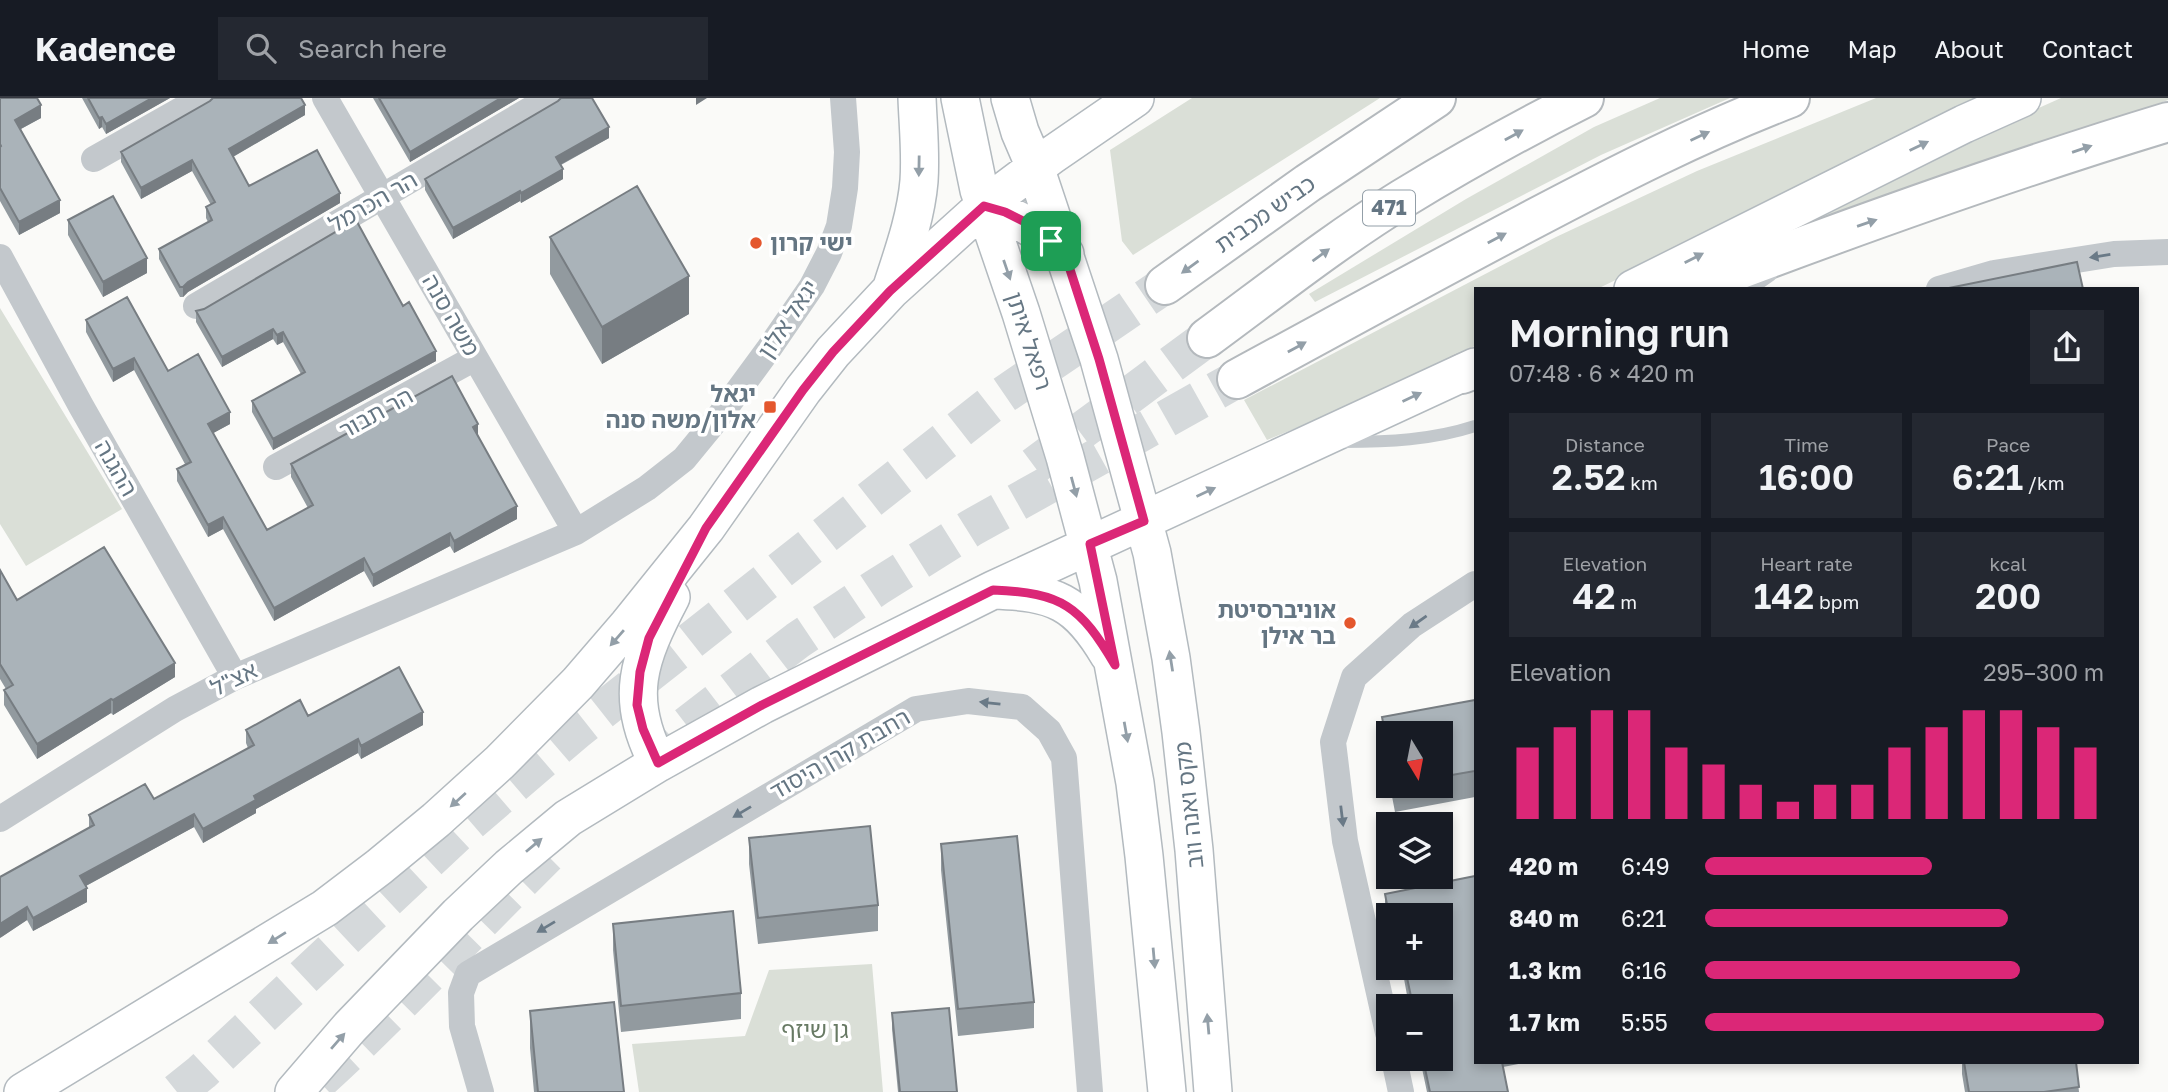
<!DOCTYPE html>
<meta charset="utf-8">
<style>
body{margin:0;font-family:"Golos Text","Noto Sans Hebrew",sans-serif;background:#242831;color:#f1f3f6;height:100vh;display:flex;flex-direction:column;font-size:26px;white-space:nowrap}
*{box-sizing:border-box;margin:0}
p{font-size:23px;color:#9ea1a6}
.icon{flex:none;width:38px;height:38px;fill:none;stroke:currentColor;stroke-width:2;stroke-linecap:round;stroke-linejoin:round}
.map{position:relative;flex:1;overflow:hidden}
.panel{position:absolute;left:1474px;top:189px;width:665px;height:777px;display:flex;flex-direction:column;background:#171b24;border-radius:0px;box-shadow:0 4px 10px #0003}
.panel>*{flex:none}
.needle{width:46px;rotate:170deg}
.fabs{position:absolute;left:1376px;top:623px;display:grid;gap:14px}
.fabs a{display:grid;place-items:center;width:77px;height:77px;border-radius:0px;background:#171b24;box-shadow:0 4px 10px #0003;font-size:35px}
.pin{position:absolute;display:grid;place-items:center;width:60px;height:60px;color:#fff;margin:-30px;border-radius:14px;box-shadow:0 4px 10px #0006}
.round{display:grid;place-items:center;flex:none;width:74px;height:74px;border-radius:0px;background:#242831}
.summary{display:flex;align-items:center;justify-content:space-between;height:119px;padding:0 35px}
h1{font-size:38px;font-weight:600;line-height:52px}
.stats{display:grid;grid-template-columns:repeat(3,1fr);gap:10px;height:119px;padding:7px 35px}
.stats div{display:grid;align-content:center;border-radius:0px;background:#242831;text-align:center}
.stats b{font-size:35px;font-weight:600}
.stats small{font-size:19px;font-weight:400}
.stats p{font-size:19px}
.chart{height:196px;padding:14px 35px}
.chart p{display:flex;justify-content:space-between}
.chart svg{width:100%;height:126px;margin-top:7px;stroke:#db2777;stroke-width:6}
ul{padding:0 35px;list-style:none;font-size:23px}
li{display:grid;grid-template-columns:112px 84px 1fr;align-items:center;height:52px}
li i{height:18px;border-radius:9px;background:#db2777}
header{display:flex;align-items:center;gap:42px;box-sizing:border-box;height:98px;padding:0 35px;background:#171b24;border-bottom:2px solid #363941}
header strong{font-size:33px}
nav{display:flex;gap:38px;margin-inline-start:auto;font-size:24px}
.search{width:490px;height:63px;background:#242831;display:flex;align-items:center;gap:18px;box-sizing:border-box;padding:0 24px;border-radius:0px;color:#9ea1a6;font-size:26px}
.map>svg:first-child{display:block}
.green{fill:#dadfd7}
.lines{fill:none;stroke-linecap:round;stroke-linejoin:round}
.highway-tunnel{stroke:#d5d9db;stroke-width:38;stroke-dasharray:38 19;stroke-linecap:butt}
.secondary-casing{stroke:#b3babf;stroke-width:40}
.highway-casing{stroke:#b4b9bd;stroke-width:42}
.lane{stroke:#c3c8cc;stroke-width:12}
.street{stroke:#c3c8cc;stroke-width:26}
.secondary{stroke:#fff;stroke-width:37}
.highway{stroke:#fff;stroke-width:38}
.wall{fill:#929a9f}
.shaded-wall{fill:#777d82}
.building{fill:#aab3b9;stroke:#777d82;stroke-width:2}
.oneway{fill:#939fa8}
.oneway2{fill:#6a7a87}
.route-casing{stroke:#fff;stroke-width:14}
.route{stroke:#db2777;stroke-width:9}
.poi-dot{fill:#e4572e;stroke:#fff;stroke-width:2.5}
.labels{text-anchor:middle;stroke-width:7;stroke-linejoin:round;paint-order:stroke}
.shield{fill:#fff;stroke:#939fa8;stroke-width:2}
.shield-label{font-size:21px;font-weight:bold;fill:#657683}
.street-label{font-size:23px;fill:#657683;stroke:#fff}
.poi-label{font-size:23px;font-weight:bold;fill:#657683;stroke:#fff;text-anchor:end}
.park-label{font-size:23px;fill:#687a64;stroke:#fff}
</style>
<header>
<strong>Kadence</strong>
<div class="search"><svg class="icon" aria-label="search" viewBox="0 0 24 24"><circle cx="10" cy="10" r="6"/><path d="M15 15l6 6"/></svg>Search here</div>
<nav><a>Home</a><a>Map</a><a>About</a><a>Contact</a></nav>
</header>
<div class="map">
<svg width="2168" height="994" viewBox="0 0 2168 994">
<rect width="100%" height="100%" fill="#fafaf8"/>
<path class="green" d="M 1192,0 L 1380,0 L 1133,157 L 1122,143 L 1110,52 Z
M 1660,0 L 1730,0 L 1601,57 L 1315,204 L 1309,196 L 1466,101 L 1594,29 Z
M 1876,0 L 1994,0 L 1597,191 L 1475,191 L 1475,248 L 1311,324 L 1267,342 L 1244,302 L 1556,139 L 1697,73 Z
M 2061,0 L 2168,0 L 2168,2 L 1787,142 L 1779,131 L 1950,50 Z
M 0,210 L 122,411 L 26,468 L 0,426 Z
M 872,866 L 883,994 L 639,994 L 632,946 L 745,938 L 769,872 Z"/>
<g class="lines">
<path class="highway-tunnel" d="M 1034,368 L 1207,240
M 644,665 L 674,637 L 798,542 L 877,489 L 971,430 L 1237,281
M 319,983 C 398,911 471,832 547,757
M 177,994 L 202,974 L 461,732 L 576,633 L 999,300 L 1165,187"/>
<defs>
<path id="secondary" d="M 960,0 L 979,92 L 1021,215 L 1065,359 L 1098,483 L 1135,685 L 1144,758 L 1167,994
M 1010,0 L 1020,34 L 1035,69 L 1099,261 L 1152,455 L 1171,560 L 1181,634 L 1194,752 L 1213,994
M 984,108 C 1016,118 1040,134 1065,156
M 892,189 C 903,155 916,119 919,83 C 921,55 918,27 917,0
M 1633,191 L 1964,26 L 2022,0
M 993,492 C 1054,494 1077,503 1109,557
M 658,665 C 623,600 639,560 671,499
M 23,994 L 325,810 L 379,769 L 436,722 L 500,664 L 578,585 L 628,527 L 706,430 L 803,292 L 833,254 L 890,193 L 984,108 L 1052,57 L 1135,0
M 294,994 L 350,929 L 458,817 L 509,769 L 568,720 L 658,665 L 762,607 L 993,492 L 1475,269"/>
<path id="highway" d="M 1165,187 L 1308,85 L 1436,0
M 1688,191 C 1846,131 2006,73 2168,24
M 1207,240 C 1271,193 1334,143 1402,101 C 1461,65 1522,31 1584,0
M 1462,276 L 1475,271
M 1237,281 C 1333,229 1429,176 1526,125 C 1613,79 1699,35 1790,0"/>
</defs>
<use href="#secondary" class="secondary-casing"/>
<use href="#highway" class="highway-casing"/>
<path class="lane" d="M 1751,191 L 1771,177
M 1343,344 C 1388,344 1432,342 1475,328"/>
<path class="street" d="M 325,0 L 576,434
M 94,61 L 202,0
M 0,159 L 81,308 L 235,579
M 1939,191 L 1994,175 L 2114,156 L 2168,154
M 196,208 L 550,0
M 276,369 L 475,260
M 0,721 L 175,611 L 235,579 L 576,434 L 647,390 L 684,361 L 721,316 L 768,252 L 812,188 L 829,155 L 839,128 L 845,90 L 847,54 L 843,0
M 1388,935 L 1345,743 L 1333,644 L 1354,579 L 1412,527 L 1475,486
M 1394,961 L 1401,994
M 481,994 L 462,928 L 461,895 L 468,876 L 916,611 L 968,603 L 1022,609 L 1049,633 L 1064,660 L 1090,994"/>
<use href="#secondary" class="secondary"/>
<use href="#highway" class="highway"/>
</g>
<path class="wall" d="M 0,0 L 41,20 L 21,31 L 60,115 L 19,137 L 0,103 Z
M 82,0 L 170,0 L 106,36 L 102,29 L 99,31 Z
M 373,0 L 519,0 L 410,64 Z
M 210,3 L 305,17 L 233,59 L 249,88 L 340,105 L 188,194 L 183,199 L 180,199 L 159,161 L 159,151 L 208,124 L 206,120 L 206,109 L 211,107 L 192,73 L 141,101 L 121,64 L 121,54 Z
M 558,3 L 609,40 L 561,67 L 563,81 L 521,105 L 520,103 L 453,141 L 425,92 L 425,81 Z
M 68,122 L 147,175 L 103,199 L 68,137 Z
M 550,139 L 689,216 L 602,266 L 550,176 Z
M 403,208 L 436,263 L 273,352 L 252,314 L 252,303 L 301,276 L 283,244 L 277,247 L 273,241 L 222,269 L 196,224 L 196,213 Z
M 86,222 L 168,273 L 230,326 L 213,335 L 267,432 L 308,410 L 291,379 L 291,366 L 478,338 L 517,421 L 454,455 L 450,448 L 373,489 L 364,473 L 274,523 L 223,431 L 208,439 L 177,383 L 177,371 L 185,366 L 134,272 L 113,284 L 86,234 Z
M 0,472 L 17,502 L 175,579 L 113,617 L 111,615 L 37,661 L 4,607 L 4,592 L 6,591 L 0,581 Z
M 1475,602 L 1475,699 L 1395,714 L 1390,688 L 1440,688 L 1440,635 L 1388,635 L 1388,676 L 1382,645 L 1382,619 Z
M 308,618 L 423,627 L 361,661 L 358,655 L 256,711 L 256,715 L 203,745 L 194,729 L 86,788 L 87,804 L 33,833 L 27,822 L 0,840 L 89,730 L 89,717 L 154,701 L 248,650 L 246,645 L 246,632 Z
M 749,740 L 878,807 L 878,833 L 758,846 L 749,766 Z
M 941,746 L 1034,904 L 1034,930 L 958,938 L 941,772 Z
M 1475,778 L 1475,964 L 1528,964 L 1503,969 L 1508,994 L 1427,994 L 1420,961 L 1440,961 L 1440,908 L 1409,908 L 1402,870 L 1396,871 L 1396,870 L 1440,870 L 1440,817 L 1388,817 L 1388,828 L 1385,814 L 1385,796 Z
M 613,826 L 741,895 L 741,921 L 621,934 L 613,852 Z
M 530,913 L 624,994 L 534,994 L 530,950 Z
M 892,915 L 957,994 L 898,994 L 892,931 Z
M 1962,964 L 2076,964 L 2079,994 L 1965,994 L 1962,976 Z"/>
<path class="shaded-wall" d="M 152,0 L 170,0 L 106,36 L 106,26 Z
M 501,0 L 519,0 L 410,64 L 410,54 Z
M 696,0 L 707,0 L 696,7 Z
M 41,7 L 41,20 L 15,34 L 15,22 Z
M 305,7 L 305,17 L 229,61 L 229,51 Z
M 102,19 L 102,29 L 99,31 L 99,20 Z
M 609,29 L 609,40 L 556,69 L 556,59 Z
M 192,62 L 192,73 L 141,101 L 141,90 Z
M 563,71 L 563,81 L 521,105 L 521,95 Z
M 520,93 L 520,103 L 453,141 L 453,130 Z
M 340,95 L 340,105 L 188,194 L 183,199 L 183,189 L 188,184 Z
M 60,102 L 60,115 L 19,137 L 19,124 Z
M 147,160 L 147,175 L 103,199 L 103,184 Z
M 689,178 L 689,216 L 602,266 L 602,229 Z
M 273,231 L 273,241 L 222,269 L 222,259 Z
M 283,234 L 283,244 L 277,247 L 277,237 Z
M 436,253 L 436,263 L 273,352 L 273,341 Z
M 134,260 L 134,272 L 113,284 L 113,271 Z
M 230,314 L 230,326 L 208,338 L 208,326 Z
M 478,326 L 478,338 L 473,329 Z
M 517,408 L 517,421 L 454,455 L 454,443 Z
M 223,419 L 223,431 L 208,439 L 208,427 Z
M 450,435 L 450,448 L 373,489 L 373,477 Z
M 364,460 L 364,473 L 274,523 L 274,510 Z
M 175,565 L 175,579 L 113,617 L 113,602 Z
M 111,601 L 111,615 L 37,661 L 37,646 Z
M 423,614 L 423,627 L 361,661 L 361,648 Z
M 358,641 L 358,655 L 256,711 L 256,715 L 203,745 L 203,731 L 254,698 Z
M 194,716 L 194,729 L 80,791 L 80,778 Z
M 87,790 L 87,804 L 33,833 L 33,820 Z
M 27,809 L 27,822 L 0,840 L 0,826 Z"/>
<path class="building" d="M 0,0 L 37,0 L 41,7 L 15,22 L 60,102 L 19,124 L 0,90 L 0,49 L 1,48 L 0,46 Z
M 88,0 L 152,0 L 106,26 L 102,19 L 99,20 Z
M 213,0 L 301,0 L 305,7 L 229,51 L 249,88 L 317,52 L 340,95 L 188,184 L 183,189 L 180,189 L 159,151 L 212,122 L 206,109 L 215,104 L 192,62 L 141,90 L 121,54 L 210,3 Z
M 379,0 L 501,0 L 410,54 Z
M 561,0 L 592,0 L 609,29 L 556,59 L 563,71 L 521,95 L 520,93 L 453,130 L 425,81 L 558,3 Z
M 637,88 L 689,178 L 602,229 L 550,139 Z
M 113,98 L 147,160 L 103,184 L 68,122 Z
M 356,122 L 403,208 L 409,204 L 436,253 L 273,341 L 252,303 L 305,274 L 283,234 L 277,237 L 273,231 L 222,259 L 196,213 L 204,211 Z
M 2077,164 L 2083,191 L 1944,191 Z
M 127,199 L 168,273 L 198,256 L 230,314 L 208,326 L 267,432 L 313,407 L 291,366 L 452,278 L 478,326 L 473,329 L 517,408 L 454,443 L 450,435 L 373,477 L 364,460 L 274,510 L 223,419 L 208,427 L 177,371 L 191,364 L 134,260 L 113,271 L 86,222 Z
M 104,449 L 175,565 L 113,602 L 111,601 L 37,646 L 4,592 L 13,587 L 0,566 L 0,472 L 17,502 Z
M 399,569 L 423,614 L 361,648 L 358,641 L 254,698 L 256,702 L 203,731 L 194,716 L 80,778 L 87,790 L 33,820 L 27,809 L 0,826 L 0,779 L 94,727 L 89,717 L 145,686 L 154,701 L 254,647 L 246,632 L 300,602 L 308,618 Z
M 1475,602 L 1475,673 L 1440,679 L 1440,635 L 1388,635 L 1388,650 L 1382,619 Z
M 870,728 L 878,807 L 758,820 L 749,740 Z
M 1017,738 L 1034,904 L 958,911 L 941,746 Z
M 1475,778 L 1475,964 L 1502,964 L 1508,994 L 1430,994 L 1423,961 L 1440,961 L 1440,908 L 1413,908 L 1405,870 L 1440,870 L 1440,817 L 1389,817 L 1385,796 Z
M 733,813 L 741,895 L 621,908 L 613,826 Z
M 614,904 L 624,994 L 538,994 L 530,913 Z
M 949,910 L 957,994 L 900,994 L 892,915 Z
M 1964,964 L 2076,964 L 2079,989 L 2044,994 L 1969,994 Z"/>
<defs><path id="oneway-solid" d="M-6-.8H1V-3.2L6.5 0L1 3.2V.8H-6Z" transform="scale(1.75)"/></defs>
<g class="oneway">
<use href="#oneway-solid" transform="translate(1514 37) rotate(-29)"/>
<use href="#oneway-solid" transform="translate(1700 38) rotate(-25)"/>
<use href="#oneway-solid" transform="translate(1919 48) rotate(-26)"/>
<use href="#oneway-solid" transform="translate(2082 51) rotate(-19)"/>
<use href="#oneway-solid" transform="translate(919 68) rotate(91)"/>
<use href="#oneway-solid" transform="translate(1867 125) rotate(-19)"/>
<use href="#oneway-solid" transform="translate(1497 140) rotate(-28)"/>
<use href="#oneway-solid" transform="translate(1321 157) rotate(-36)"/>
<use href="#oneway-solid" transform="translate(1694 160) rotate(-27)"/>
<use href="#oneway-solid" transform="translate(1190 169) rotate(144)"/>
<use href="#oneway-solid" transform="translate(1007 172) rotate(71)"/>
<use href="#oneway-solid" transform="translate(1297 249) rotate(-29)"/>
<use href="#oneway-solid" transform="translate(1412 299) rotate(-25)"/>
<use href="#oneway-solid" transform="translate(1074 389) rotate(75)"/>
<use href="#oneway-solid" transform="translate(1206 394) rotate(-25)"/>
<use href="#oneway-solid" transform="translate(617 540) rotate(131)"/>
<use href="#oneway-solid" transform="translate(1171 563) rotate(-99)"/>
<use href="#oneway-solid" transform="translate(1126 634) rotate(80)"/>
<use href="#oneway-solid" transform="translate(458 702) rotate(138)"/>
<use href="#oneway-solid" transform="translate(534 747) rotate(-40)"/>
<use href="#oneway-solid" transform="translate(277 840) rotate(148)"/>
<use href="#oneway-solid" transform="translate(1154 860) rotate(85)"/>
<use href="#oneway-solid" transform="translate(1208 926) rotate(-95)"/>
<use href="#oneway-solid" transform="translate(338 943) rotate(-49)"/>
</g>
<g class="oneway2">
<use href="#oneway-solid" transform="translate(2100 158) rotate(171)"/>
<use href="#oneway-solid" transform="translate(1418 524) rotate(145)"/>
<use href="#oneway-solid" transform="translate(990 605) rotate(-174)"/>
<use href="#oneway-solid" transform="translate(742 714) rotate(149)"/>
<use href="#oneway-solid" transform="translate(1342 718) rotate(83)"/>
<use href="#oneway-solid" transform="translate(546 829) rotate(149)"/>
</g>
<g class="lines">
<defs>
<path id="route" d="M 984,108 L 1005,114 L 1023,123 L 1038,133 L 1065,156 L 1099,261 L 1144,423 L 1090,446 L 1115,567 C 1080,508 1063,495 993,492 L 762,607 L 658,665 L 643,631 L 637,607 L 640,574 L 649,540 L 706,430 L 803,292 L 833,254 L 890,193 Z"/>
</defs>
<use href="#route" class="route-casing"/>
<use href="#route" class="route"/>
</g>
<g class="poi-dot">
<circle cx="756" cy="145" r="7"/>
<rect x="763" y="302" width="14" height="14" rx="3.5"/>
<circle cx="1350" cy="525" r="7"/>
</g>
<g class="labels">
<rect class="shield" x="1363" y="92.5" width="52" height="35" rx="5"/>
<g class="shield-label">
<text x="1389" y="117">471</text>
</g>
<g class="street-label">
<text transform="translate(373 104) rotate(-30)" y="8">הר הכרמל</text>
<text transform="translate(1265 116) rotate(-35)" y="8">כביש מכבית</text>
<text transform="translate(451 217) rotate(60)" y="8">משה סנה</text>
<text transform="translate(788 221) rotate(-56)" y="8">יגאל אלון</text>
<text transform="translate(1029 243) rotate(72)" y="8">רפאל איתן</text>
<text transform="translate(376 315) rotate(-29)" y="8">הר תבור</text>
<text transform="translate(116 370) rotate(60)" y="8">ההגנה</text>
<text transform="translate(234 581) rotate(-26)" y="8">אצ"ל</text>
<text transform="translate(840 656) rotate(-30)" y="8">רחבת קרן היסוד</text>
<text transform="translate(1189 707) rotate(-96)" y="8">מקס ואנה ווב</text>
</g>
<g class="poi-label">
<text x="770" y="153" text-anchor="start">ישי קרון</text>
<text x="756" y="304">יגאל<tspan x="756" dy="26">אלון/משה סנה</tspan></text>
<text x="1336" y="520">אוניברסיטת<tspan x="1336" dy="26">בר אילן</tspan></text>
</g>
<g class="park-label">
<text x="815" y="940">גן שיזף</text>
</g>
</g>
</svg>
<div class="fabs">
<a><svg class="needle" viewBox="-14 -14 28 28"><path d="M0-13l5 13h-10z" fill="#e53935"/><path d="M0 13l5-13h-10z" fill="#9ea1a6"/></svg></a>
<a><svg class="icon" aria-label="layers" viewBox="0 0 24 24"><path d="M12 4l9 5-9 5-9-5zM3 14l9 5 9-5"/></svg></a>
<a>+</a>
<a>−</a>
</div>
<div class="pin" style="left:1051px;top:143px;background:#1e9e55"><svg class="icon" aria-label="arrive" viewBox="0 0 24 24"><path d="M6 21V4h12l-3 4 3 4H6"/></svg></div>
<section class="panel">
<div class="summary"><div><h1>Morning run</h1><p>07:48 · 6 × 420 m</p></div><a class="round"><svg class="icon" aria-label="share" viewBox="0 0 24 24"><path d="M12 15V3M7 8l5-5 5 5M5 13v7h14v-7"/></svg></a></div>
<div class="stats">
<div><p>Distance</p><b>2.52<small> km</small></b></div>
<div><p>Time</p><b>16:00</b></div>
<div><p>Pace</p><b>6:21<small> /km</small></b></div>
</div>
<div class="stats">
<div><p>Elevation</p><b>42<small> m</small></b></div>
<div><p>Heart rate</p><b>142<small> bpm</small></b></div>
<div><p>kcal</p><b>200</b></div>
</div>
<div class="chart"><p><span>Elevation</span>295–300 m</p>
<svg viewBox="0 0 160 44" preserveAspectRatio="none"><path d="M5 44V19M15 44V12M25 44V6M35 44V6M45 44V19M55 44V25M65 44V32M75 44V38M85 44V32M95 44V32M105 44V19M115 44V12M125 44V6M135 44V6M145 44V12M155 44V19"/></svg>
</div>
<ul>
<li><b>420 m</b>6:49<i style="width:57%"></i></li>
<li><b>840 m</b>6:21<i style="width:76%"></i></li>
<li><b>1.3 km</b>6:16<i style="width:79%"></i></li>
<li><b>1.7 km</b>5:55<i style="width:100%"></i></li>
</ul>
</section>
</div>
